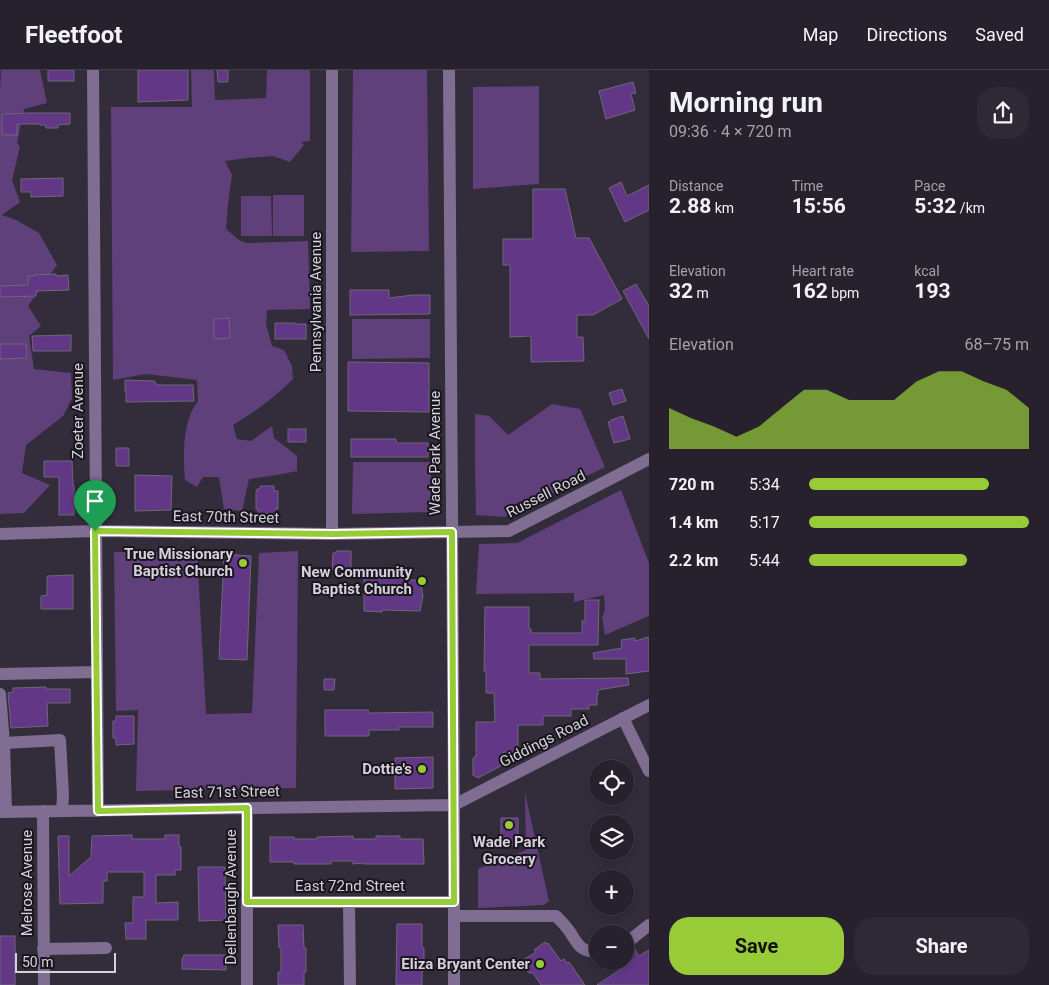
<!DOCTYPE html>
<meta charset="utf-8">
<style>
body{margin:0;font-family:Roboto,sans-serif;background:#2e2934;color:#f1f3f6;height:100vh;display:flex;flex-direction:column;font-size:19px;white-space:nowrap}
*{box-sizing:border-box;margin:0}
p{font-size:16px;color:#a4a3a9}
.icon{flex:none;width:28px;height:28px;fill:none;stroke:currentColor;stroke-width:2;stroke-linecap:round;stroke-linejoin:round}
.map{position:relative;flex:1;overflow:hidden}
.side{display:flex;flex-direction:column;background:#26212c;width:400px}
.side>*{flex:none}
.controls{position:absolute;left:589px;top:690px;display:grid;gap:10px}
.controls a{display:grid;place-items:center;width:45px;height:45px;border-radius:50%;background:#26212c;box-shadow:0 2px 8px #0003,0 0 0 1px #423e48;font-size:25px}
.scale{position:absolute;left:15px;bottom:12px;width:101px;box-sizing:border-box;padding-left:5px;border:2px solid #d5d0da;border-top:0;font-size:14px;line-height:18px;white-space:nowrap;color:#d5d0da;-webkit-text-stroke:4px #19161d;paint-order:stroke}
.pin{position:absolute;display:grid;place-items:center;width:42px;height:42px;color:#fff;margin:-51px -21px;border-radius:50% 50% 50% 0;rotate:-45deg;box-shadow:0 0 5px #0007}
.pin .icon{rotate:45deg}
.round{display:grid;place-items:center;flex:none;width:52px;height:52px;border-radius:20px;background:#2e2934}
.overview{display:flex;align-items:center;justify-content:space-between;height:85px;padding:0 20px}
h1{font-size:28px;font-weight:700;line-height:38px}
.figures{display:grid;grid-template-columns:repeat(3,1fr);gap:8px;height:85px;padding:5px 20px}
.figures div{display:grid;align-content:center}
.figures b{font-size:21px;font-weight:700}
.figures small{font-size:14px;font-weight:400}
.figures p{font-size:14px}
.chart{height:140px;padding:10px 20px}
.chart p{display:flex;justify-content:space-between}
.chart svg{width:100%;height:90px;margin-top:5px;fill:#97cc38;opacity:.7}
.action{display:flex;gap:10px;margin-top:auto;padding:10px 20px}
.action a{flex:1;height:58px;border-radius:20px;background:#97cc38;color:#111;font-size:20px;font-weight:700;line-height:58px;text-align:center}
.action a+a{background:#2e2934;color:#f1f3f6}
ul{padding:0 20px;list-style:none;font-size:16px}
li{display:grid;grid-template-columns:80px 60px 1fr;align-items:center;height:38px}
li i{height:12px;border-radius:6px;background:#97cc38}
header{display:flex;align-items:center;gap:30px;box-sizing:border-box;height:70px;padding:0 25px;background:#26212c;border-bottom:1px solid #423e48}
header strong{font-size:24px}
nav{display:flex;gap:28px;margin-inline-start:auto;font-size:18px}
main{display:flex;flex:1;min-height:0}
.map>svg:first-child{display:block}
.green{fill:#60407b}
.building{fill:#623785;stroke:#6f6778}
.lines{fill:none;stroke-linecap:round;stroke-linejoin:round}
.minor{stroke:#806e92;stroke-width:12}
.route-casing{stroke:#fff;stroke-width:10}
.route{stroke:#97cc38;stroke-width:6}
.poi-dot{fill:#97cc38;stroke:#19161d;stroke-width:2}
.labels{text-anchor:middle;stroke-width:4;stroke-linejoin:round;paint-order:stroke}
.street-label{font-size:15px;fill:#d5d0da;stroke:#19161d}
.poi-label{font-size:15px;font-weight:bold;fill:#d5d0da;stroke:#19161d;text-anchor:end}
</style>
<header>
<strong>Fleetfoot</strong>
<nav><a>Map</a><a>Directions</a><a>Saved</a></nav>
</header>
<main>
<div class="map">
<svg width="649" height="915" viewBox="0 0 649 915">
<rect width="100%" height="100%" fill="#332c3b"/>
<path class="green" d="M 0,0 L 40,0 L 47,33 L 24,39 L 17,73 L 20,77 L 12,110 L 20,132 L 2,145 L 16,150 L 39,163 L 57,195 L 28,236 L 41,256 L 29,266 L 34,299 L 71,303 L 72,328 L 63,346 L 26,375 L 22,403 L 50,415 L 24,443 L 0,444 L 0,23 L 1,1 Z
M 191,0 L 214,0 L 215,30 L 266,28 L 267,0 L 310,0 L 310,71 L 301,72 L 304,75 L 290,92 L 273,86 L 247,88 L 225,91 L 232,105 L 228,134 L 226,159 L 239,170 L 247,173 L 308,171 L 310,239 L 267,240 L 266,254 L 272,276 L 284,280 L 292,296 L 293,309 C 275,327 255,342 233,355 L 237,369 L 251,371 L 272,356 L 274,368 L 297,386 L 297,401 L 277,405 L 249,409 L 242,441 L 224,439 L 219,407 L 203,407 L 197,417 L 185,410 C 183,385 182,352 198,331 L 197,310 L 146,304 L 113,310 L 111,37 L 192,37 Z
M 353,0 L 427,0 L 429,181 L 351,182 Z
M 539,16 L 539,114 L 473,119 L 473,17 Z
M 273,125 L 304,125 L 304,166 L 273,166 Z
M 241,126 L 271,126 L 272,166 L 241,166 Z
M 352,249 L 430,249 L 430,288 L 352,289 Z
M 552,334 L 580,339 L 605,397 L 504,447 L 476,445 L 475,392 L 475,344 L 489,346 L 508,365 Z
M 353,392 L 431,392 L 431,442 L 352,444 Z
M 621,420 L 649,493 L 649,546 L 605,565 L 602,547 L 605,540 L 604,525 L 574,532 L 574,523 L 476,524 L 479,474 L 517,473 Z
M 298,481 L 296,718 L 136,721 L 138,640 L 116,641 L 114,482 L 197,482 L 206,644 L 252,643 L 259,483 Z
M 525,723 L 549,831 L 544,835 L 478,838 L 478,799 L 526,780 Z"/>
<path class="building" d="M 48,0 L 74,0 L 74,11 L 48,11 Z
M 138,0 L 188,0 L 188,30 L 138,32 Z
M 217,0 L 228,0 L 228,12 L 218,12 Z
M 633,12 L 636,23 L 631,24 L 635,40 L 606,49 L 599,21 Z
M 29,43 L 70,43 L 70,54 L 58,55 L 58,58 L 46,58 L 45,55 L 40,55 L 40,54 L 17,54 L 17,65 L 2,65 L 2,47 L 3,44 Z
M 63,108 L 63,126 L 31,127 L 31,122 L 21,122 L 21,109 Z
M 621,112 L 627,126 L 649,115 L 649,140 L 625,152 L 609,118 Z
M 533,119 L 565,119 L 576,168 L 589,168 L 622,229 L 593,245 L 577,245 L 577,267 L 583,267 L 584,291 L 531,292 L 531,266 L 510,267 L 510,195 L 503,195 L 503,169 L 533,169 Z
M 56,204 L 56,206 L 68,205 L 69,220 L 36,221 L 36,226 L 0,227 L 0,216 L 28,215 L 28,206 L 34,206 L 34,205 Z
M 636,214 L 649,236 L 649,269 L 623,221 Z
M 350,220 L 389,220 L 389,228 L 413,225 L 430,225 L 430,244 L 350,245 Z
M 229,248 L 230,268 L 214,269 L 214,249 Z
M 275,253 L 295,253 L 295,254 L 306,254 L 306,269 L 275,269 Z
M 71,265 L 71,281 L 33,281 L 32,266 Z
M 0,274 L 26,274 L 27,288 L 0,289 Z
M 348,292 L 429,293 L 429,342 L 348,341 Z
M 125,310 L 155,311 L 155,314 L 157,314 L 157,315 L 193,315 L 194,331 L 126,332 L 126,321 L 125,321 Z
M 622,319 L 626,331 L 613,335 L 609,323 Z
M 623,346 L 630,369 L 614,373 L 608,352 L 612,351 L 611,350 Z
M 288,359 L 306,359 L 306,372 L 288,372 Z
M 351,369 L 396,369 L 396,373 L 428,373 L 428,387 L 351,387 Z
M 116,378 L 129,378 L 129,396 L 116,396 Z
M 44,391 L 72,391 L 73,416 L 74,416 L 74,445 L 59,445 L 59,407 L 44,407 Z
M 135,405 L 172,406 L 171,440 L 135,441 Z
M 260,416 L 274,416 L 274,421 L 278,421 L 278,439 L 275,439 L 275,444 L 258,444 L 258,439 L 256,439 L 256,421 L 257,421 L 257,419 L 260,419 Z
M 336,481 L 351,481 L 351,503 L 338,503 L 338,500 L 332,500 L 333,483 L 336,483 Z
M 224,484 L 251,486 L 247,590 L 219,589 Z
M 73,505 L 73,539 L 41,539 L 41,526 L 47,525 L 47,506 Z
M 364,508 L 406,508 L 407,510 L 420,510 L 423,526 L 420,541 L 382,540 L 382,542 L 364,541 Z
M 585,530 L 599,530 L 598,575 L 529,575 L 529,603 L 540,603 L 540,609 L 628,608 L 629,615 L 598,620 L 598,625 L 597,625 L 597,635 L 589,635 L 589,639 L 571,639 L 571,646 L 543,646 L 543,655 L 518,655 L 518,682 L 503,682 L 510,691 L 478,708 L 473,705 L 473,688 L 475,688 L 475,686 L 476,686 L 476,652 L 495,652 L 494,623 L 486,623 L 486,601 L 484,601 L 485,537 L 529,537 L 529,559 L 531,559 L 531,563 L 582,563 L 582,551 L 585,551 Z
M 649,567 L 649,601 L 626,604 L 626,589 L 594,589 L 593,583 L 622,578 L 621,570 L 635,568 L 635,571 Z
M 324,609 L 335,609 L 334,620 L 324,620 Z
M 46,617 L 46,619 L 70,619 L 70,633 L 47,633 L 48,656 L 11,658 L 8,623 L 13,622 L 13,618 Z
M 325,640 L 368,640 L 369,643 L 433,642 L 433,657 L 399,657 L 399,660 L 369,660 L 369,666 L 325,666 Z
M 116,646 L 134,646 L 134,674 L 116,675 L 116,668 L 113,668 L 113,651 L 116,651 Z
M 433,687 L 433,718 L 395,719 L 395,688 Z
M 501,748 L 518,748 L 518,775 L 501,775 Z
M 132,765 L 132,769 L 165,769 L 165,765 L 179,765 L 179,777 L 181,777 L 181,800 L 175,800 L 175,805 L 156,805 L 156,833 L 178,832 L 178,850 L 146,850 L 146,869 L 126,869 L 125,853 L 133,853 L 133,827 L 144,827 L 144,802 L 107,802 L 107,811 L 103,811 L 103,833 L 60,834 L 58,766 L 69,766 L 69,806 L 91,787 L 92,766 Z
M 353,766 L 353,769 L 376,769 L 376,766 L 400,766 L 400,769 L 423,769 L 424,794 L 363,794 L 363,793 L 353,794 L 353,791 L 331,791 L 331,794 L 294,794 L 294,792 L 270,792 L 270,767 L 294,767 L 294,769 L 317,769 L 317,767 Z
M 198,797 L 225,797 L 226,850 L 199,851 Z
M 397,854 L 422,854 L 422,878 L 424,878 L 424,901 L 422,901 L 422,915 L 396,915 Z
M 278,855 L 303,855 L 304,878 L 306,878 L 306,902 L 304,902 L 304,915 L 278,915 L 278,902 L 281,902 L 281,878 L 279,878 Z
M 0,866 L 15,866 L 15,915 L 0,915 Z
M 545,872 L 546,874 L 548,873 L 561,891 L 564,889 L 567,893 L 569,892 L 585,915 L 541,915 L 533,903 L 529,903 L 524,896 L 525,889 L 536,882 L 534,880 Z
M 634,878 L 639,886 L 649,880 L 649,915 L 597,915 L 630,893 L 625,886 L 625,882 L 630,881 Z
M 184,885 L 226,885 L 226,900 L 182,899 L 182,889 L 183,889 Z"/>
<g class="lines">
<path class="minor" d="M 93,0 L 98,741
M 332,0 L 332,464
M 449,0 L 454,735 L 454,915
M 0,464 L 95,461 L 332,464 L 509,461 L 649,389
M 0,604 L 97,602
M 0,624 L 4,673
M 623,648 L 649,701
M 247,738 L 247,915
M 43,741 L 44,915
M 0,742 L 454,735 L 649,635
M 6,742 L 4,673 L 60,670 L 63,725 L 62,741
M 247,832 L 454,832
M 349,832 L 350,915
M 454,846 L 556,846 C 561,851 566,856 570,862 C 578,875 581,882 598,882
M 625,874 L 649,855
M 43,879 L 106,878"/>
</g>
<g class="lines">
<defs>
<path id="route" d="M 95,461 L 332,464 L 452,462 L 454,832 L 247,832 L 247,738 L 98,741 Z"/>
</defs>
<use href="#route" class="route-casing"/>
<use href="#route" class="route"/>
</g>
<g class="poi-dot">
<circle cx="243" cy="493" r="5"/>
<circle cx="422" cy="511" r="5"/>
<circle cx="422" cy="699" r="5"/>
<circle cx="509" cy="755" r="5"/>
<circle cx="540" cy="894" r="5"/>
</g>
<g class="labels">
<g class="street-label">
<text transform="translate(316 232) rotate(-90)" y="5">Pennsylvania Avenue</text>
<text transform="translate(78 341) rotate(-90)" y="5">Zoeter Avenue</text>
<text transform="translate(435 383) rotate(-90)" y="5">Wade Park Avenue</text>
<text transform="translate(546 424) rotate(-27)" y="5">Russell Road</text>
<text transform="translate(226 447) rotate(1)" y="5">East 70th Street</text>
<text transform="translate(544 671) rotate(-27)" y="5">Giddings Road</text>
<text transform="translate(227 722) rotate(-1)" y="5">East 71st Street</text>
<text transform="translate(27 813) rotate(-90)" y="5">Melrose Avenue</text>
<text x="350" y="821">East 72nd Street</text>
<text transform="translate(231 827) rotate(-90)" y="5">Dellenbaugh Avenue</text>
</g>
<g class="poi-label">
<text x="233" y="489">True Missionary<tspan x="233" dy="17">Baptist Church</tspan></text>
<text x="412" y="507">New Community<tspan x="412" dy="17">Baptist Church</tspan></text>
<text x="412" y="704">Dottie's</text>
<text x="509" y="777" text-anchor="middle">Wade Park<tspan x="509" dy="17">Grocery</tspan></text>
<text x="530" y="899">Eliza Bryant Center</text>
</g>
</g>
</svg>
<div class="controls">
<a><svg class="icon" aria-label="locate" viewBox="0 0 24 24"><circle cx="12" cy="12" r="6"/><path d="M12 2v4M12 18v4M2 12h4M18 12h4"/></svg></a>
<a><svg class="icon" aria-label="layers" viewBox="0 0 24 24"><path d="M12 4l9 5-9 5-9-5zM3 14l9 5 9-5"/></svg></a>
<a>+</a>
<a>−</a>
</div>
<div class="scale">50 m</div>
<div class="pin" style="left:95px;top:461px;background:#1e9e55"><svg class="icon" aria-label="arrive" viewBox="0 0 24 24"><path d="M6 21V4h12l-3 4 3 4H6"/></svg></div>
</div>
<section class="side">
<div class="overview"><div><h1>Morning run</h1><p>09:36 · 4 × 720 m</p></div><a class="round"><svg class="icon" aria-label="share" viewBox="0 0 24 24"><path d="M12 15V3M7 8l5-5 5 5M5 13v7h14v-7"/></svg></a></div>
<div class="figures">
<div><p>Distance</p><b>2.88<small> km</small></b></div>
<div><p>Time</p><b>15:56</b></div>
<div><p>Pace</p><b>5:32<small> /km</small></b></div>
</div>
<div class="figures">
<div><p>Elevation</p><b>32<small> m</small></b></div>
<div><p>Heart rate</p><b>162<small> bpm</small></b></div>
<div><p>kcal</p><b>193</b></div>
</div>
<div class="chart"><p><span>Elevation</span>68–75 m</p>
<svg viewBox="0 0 160 44" preserveAspectRatio="none"><path d="M0 44V24L10 29L20 33L30 38L40 33L50 24L60 15L70 15L80 20L90 20L100 20L110 11L120 6L130 6L140 11L150 15L160 24V44z"/></svg>
</div>
<ul>
<li><b>720 m</b>5:34<i style="width:82%"></i></li>
<li><b>1.4 km</b>5:17<i style="width:100%"></i></li>
<li><b>2.2 km</b>5:44<i style="width:72%"></i></li>
</ul>
<div class="action"><a>Save</a><a>Share</a></div>
</section>
</main>
